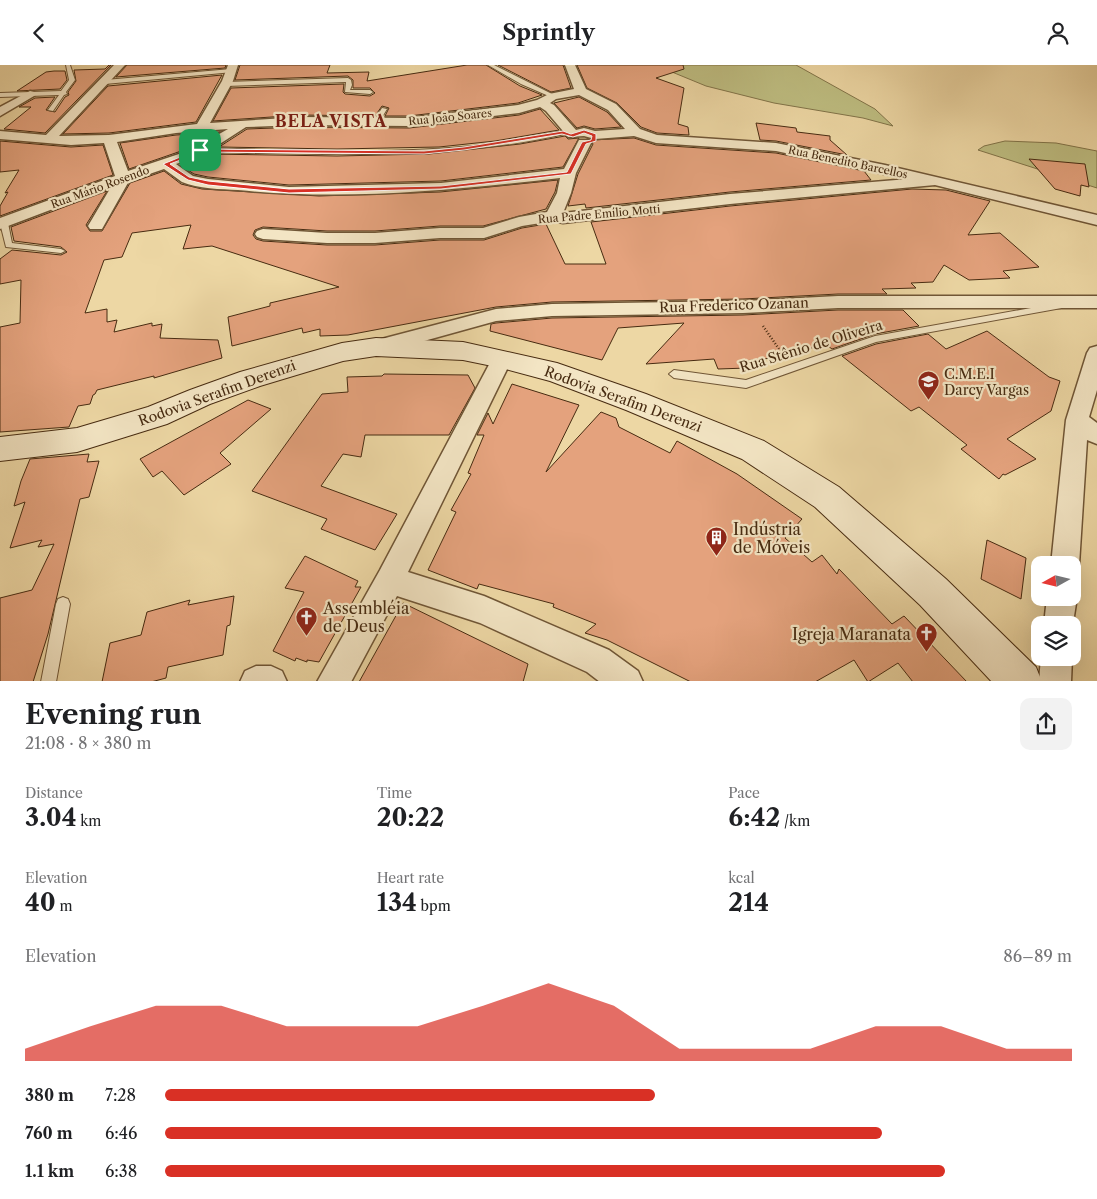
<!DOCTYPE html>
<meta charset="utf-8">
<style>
body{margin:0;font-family:"Libre Caslon Text",serif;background:#f2f2f2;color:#202124;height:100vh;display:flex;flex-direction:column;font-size:19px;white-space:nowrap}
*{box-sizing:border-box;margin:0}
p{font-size:16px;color:#757577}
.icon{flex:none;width:28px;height:28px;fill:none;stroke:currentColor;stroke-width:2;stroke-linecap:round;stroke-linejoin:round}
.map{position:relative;height:616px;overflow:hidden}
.panel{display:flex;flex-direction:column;background:#fff;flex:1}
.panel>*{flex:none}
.needle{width:32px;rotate:262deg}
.fabs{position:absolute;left:1031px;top:491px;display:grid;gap:10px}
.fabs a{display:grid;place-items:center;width:50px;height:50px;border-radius:10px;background:#fff;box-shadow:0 5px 20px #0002;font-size:25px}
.pin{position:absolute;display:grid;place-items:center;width:42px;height:42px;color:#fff;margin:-21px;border-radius:10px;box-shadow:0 2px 8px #0006}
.round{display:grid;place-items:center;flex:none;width:52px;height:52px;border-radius:10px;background:#f2f2f2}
.head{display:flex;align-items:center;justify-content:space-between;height:85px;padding:0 25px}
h1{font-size:28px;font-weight:700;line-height:38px}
.stats{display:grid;grid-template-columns:repeat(3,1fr);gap:8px;height:85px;padding:5px 25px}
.stats div{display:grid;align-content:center}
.stats b{font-size:25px;font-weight:700}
.stats small{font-size:14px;font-weight:400}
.stats p{font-size:14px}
.chart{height:140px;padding:10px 25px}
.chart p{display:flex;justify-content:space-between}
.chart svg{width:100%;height:90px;margin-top:5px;fill:#d93025;opacity:.7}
ul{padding:0 25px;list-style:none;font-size:16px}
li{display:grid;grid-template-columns:80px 60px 1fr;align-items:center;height:38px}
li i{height:12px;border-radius:6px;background:#d93025}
header{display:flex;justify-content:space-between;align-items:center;height:65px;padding:0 25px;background:#fff;font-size:22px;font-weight:700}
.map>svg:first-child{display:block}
.green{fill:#bebd81;stroke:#827449}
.building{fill:#e4a27d;stroke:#472b11}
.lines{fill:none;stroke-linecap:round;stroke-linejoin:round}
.service-casing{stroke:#705636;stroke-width:2}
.minor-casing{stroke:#705636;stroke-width:3}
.secondary-casing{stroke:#472b11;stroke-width:2}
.path-far1{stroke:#472b11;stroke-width:2.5;stroke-dasharray:1 2;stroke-linecap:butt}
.path{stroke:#472b11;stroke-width:3;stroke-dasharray:1 2.5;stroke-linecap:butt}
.service{fill:#f3e5c4;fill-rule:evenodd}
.minor{fill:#f3e5c4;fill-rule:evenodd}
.secondary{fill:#f3e5c4;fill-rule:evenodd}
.route{fill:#d93025;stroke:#fff;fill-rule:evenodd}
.labels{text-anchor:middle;stroke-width:4.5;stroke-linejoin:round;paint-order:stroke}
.far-street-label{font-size:11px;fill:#472b11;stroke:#f3e5c4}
.street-label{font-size:14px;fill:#472b11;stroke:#f3e5c4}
.poi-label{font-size:14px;fill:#472b11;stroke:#f3e5c4;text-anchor:start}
.far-district-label{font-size:16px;font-weight:bold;letter-spacing:1px;fill:#7a1f14;stroke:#f3e5c4}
.near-poi-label{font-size:16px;fill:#472b11;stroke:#f3e5c4;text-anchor:start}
</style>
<header><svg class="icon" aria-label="back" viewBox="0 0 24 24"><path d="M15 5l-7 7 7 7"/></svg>Sprintly<svg class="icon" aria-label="person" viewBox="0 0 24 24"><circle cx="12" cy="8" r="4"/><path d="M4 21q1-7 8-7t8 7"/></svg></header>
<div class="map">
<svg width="1097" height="617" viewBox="0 0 1097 617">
<rect width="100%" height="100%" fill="#edd7a4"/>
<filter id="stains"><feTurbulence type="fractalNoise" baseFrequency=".004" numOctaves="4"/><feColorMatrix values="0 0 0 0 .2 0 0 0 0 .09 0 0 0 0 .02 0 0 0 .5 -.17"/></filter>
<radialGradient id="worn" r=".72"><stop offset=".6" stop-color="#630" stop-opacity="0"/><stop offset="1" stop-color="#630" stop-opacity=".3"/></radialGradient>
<path class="green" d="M 655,0 L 796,0 L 875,44 L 893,61 L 863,53 L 774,38 L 706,21 Z
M 1005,76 L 1056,78 L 1097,86 L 1097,123 L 978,85 L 984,81 Z"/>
<path class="building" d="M 109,0 L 111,0 L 45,68 L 4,64 L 31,42 L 19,42 L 35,33 L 55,32 L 46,45 L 55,47 L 65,32 L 69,30 L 68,27 L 76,16 L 74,5 L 105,4 Z
M 127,0 L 226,0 L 225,3 L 116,12 Z
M 240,0 L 330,0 L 327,8 L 369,7 L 367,16 L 467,0 L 486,0 L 520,21 L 542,30 L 518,38 L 409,51 L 385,51 L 389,43 L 382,41 L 375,51 L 301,50 L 213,56 L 231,23 L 344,19 L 343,27 L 345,29 L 370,31 L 375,28 L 370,23 L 353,23 L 353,15 L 348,11 L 235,15 Z
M 498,0 L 563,0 L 571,23 L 551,27 Z
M 577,0 L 683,0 L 684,4 L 656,13 L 684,23 L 678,59 L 688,62 L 689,70 L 657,68 L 641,62 L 617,38 L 587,23 Z
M 54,6 L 65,6 L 67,15 L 60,24 L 17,26 L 46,7 Z
M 222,10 L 196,57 L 109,68 L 63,69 L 108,21 Z
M 579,32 L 607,47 L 621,62 L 595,64 L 584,61 L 577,63 L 554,38 Z
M 540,44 L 559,65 L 495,76 L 439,82 L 337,84 L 219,82 L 247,64 L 301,62 L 409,63 L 519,50 Z
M 756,58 L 796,63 L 797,67 L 830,71 L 830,75 L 847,90 L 776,76 L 760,75 Z
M 220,67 L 190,83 L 129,104 L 120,78 L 176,70 Z
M 565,71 L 568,74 L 579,73 L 563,102 L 441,116 L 289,120 L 208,112 L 194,109 L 180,100 L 208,89 L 337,91 L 429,89 L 520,79 Z
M 634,73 L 656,80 L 776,88 L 864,106 L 871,115 L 730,127 L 586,143 L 585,139 L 568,141 L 578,109 L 593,79 L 591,75 Z
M 0,76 L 71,82 L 103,80 L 113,110 L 0,151 L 0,141 L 8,127 L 5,128 L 19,105 L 0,107 Z
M 1029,94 L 1085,99 L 1089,122 L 1081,120 L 1080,131 L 1055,124 Z
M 164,106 L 181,119 L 202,124 L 319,131 L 440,127 L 558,115 L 555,127 L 546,144 L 483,161 L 440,161 L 375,166 L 327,166 L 263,162 L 255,165 L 253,170 L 256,174 L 263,176 L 327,180 L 375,180 L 440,175 L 484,175 L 522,163 L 546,159 L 565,199 L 606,199 L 591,157 L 730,141 L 912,124 L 946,125 L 990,136 L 968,170 L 1000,168 L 1039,202 L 1003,206 L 1010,213 L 969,215 L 944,200 L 933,217 L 911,218 L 916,223 L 882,224 L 887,229 L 838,229 L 743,234 L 552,237 L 496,242 L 348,270 L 320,271 L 320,264 L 303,268 L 302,263 L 232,281 L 228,252 L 270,241 L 270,238 L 339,222 L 212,181 L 183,184 L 191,160 L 132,168 L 122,192 L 104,195 L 85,248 L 107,244 L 107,257 L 117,255 L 114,267 L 152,258 L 152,261 L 162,259 L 160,273 L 218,275 L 222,293 L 154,313 L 154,311 L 97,325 L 95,329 L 93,330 L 90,339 L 78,341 L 69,362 L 0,367 L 0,262 L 20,258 L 21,215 L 0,219 L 0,194 L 12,185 L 61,190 L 67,187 L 61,182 L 14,176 L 11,162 L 107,126 L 86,160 L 90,166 L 102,166 L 130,118 Z
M 838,245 L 903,245 L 919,261 L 875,269 L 832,284 L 828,281 L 778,287 L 781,292 L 744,296 L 747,303 L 718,304 L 714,294 L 646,299 L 684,258 L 618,263 L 602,295 L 490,266 L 491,259 L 496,258 L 552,253 L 743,250 Z
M 987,266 L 1049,312 L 1060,316 L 1051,346 L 1007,374 L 1036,394 L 1005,410 L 1003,409 L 999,414 L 961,384 L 967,380 L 919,342 L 911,346 L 842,291 L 876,279 L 928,269 L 946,284 Z
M 384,309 L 468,310 L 475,323 L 449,370 L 365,370 L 361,392 L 343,389 L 321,421 L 397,449 L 375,485 L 321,464 L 327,454 L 252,426 L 322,329 L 348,327 L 347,312 L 382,311 Z
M 512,319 L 579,340 L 546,407 L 601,347 L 616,353 L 619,362 L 670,388 L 677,376 L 737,409 L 802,454 L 785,473 L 812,497 L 822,490 L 837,509 L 839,504 L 892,559 L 904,551 L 967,617 L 913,617 L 898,598 L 868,617 L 854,595 L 815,617 L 691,617 L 607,575 L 585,568 L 596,559 L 553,542 L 554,539 L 479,519 L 477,524 L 428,505 L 456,447 L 451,445 L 471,409 L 468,408 L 484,370 L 477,370 L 488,348 L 493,359 Z
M 248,335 L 271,344 L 220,388 L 231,399 L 184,430 L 162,406 L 153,412 L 140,394 Z
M 89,389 L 87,397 L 99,396 L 89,432 L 80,434 L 48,569 L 33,617 L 0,617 L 0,533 L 32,525 L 54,479 L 38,482 L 42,475 L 10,483 L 25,437 L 14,441 L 21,416 L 30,394 Z
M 987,475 L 1026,493 L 1021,534 L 981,514 Z
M 305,491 L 358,516 L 355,522 L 361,522 L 319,597 L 307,595 L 307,597 L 296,593 L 295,596 L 273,586 L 304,527 L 285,523 Z
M 234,531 L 230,560 L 227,561 L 223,590 L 168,602 L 166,613 L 151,617 L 102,617 L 110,578 L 141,570 L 147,547 L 190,535 L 188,540 Z
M 403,538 L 528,599 L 523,617 L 359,617 Z"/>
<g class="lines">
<defs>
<path id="service" d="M 66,0 L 70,0 L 75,15 L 66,27 L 67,29 L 64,30 L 53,46 L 48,45 L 59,30 L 0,32 L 0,28 L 61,26 L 69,15 Z
M 488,0 L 494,0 L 556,31 L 551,32 L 521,19 Z
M 231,4 L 233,7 L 105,19 L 102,17 L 105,15 Z
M 348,13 L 351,15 L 352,20 L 350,25 L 370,25 L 373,27 L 370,29 L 345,27 L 346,17 L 226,21 L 223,19 L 226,17 Z
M 382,43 L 387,44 L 379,57 L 375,57 L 374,56 Z
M 563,66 L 566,68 L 565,69 C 445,96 322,89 200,87 L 197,85 L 200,83 C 291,85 383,90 473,81 C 503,78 533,72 563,66 Z
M 1,156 L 4,156 L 8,158 L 12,178 L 61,184 L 65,186 L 61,188 L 6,182 L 0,158 Z
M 1064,237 L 1067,238 L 1068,240 L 1067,242 L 876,277 L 746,323 L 674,313 L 669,309 L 674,305 L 746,315 L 875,271 Z
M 63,532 L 68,534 L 70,539 L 56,617 L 41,617 L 56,539 L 58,534 Z"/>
<path id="minor" d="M 114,0 L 125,0 L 59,71 L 109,70 L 197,59 L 222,16 L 228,0 L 238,0 L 233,16 L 210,58 L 301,52 L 409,53 L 518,40 L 537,35 L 549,29 L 574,24 L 565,0 L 575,0 L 586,24 L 616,39 L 640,64 L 657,70 L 776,78 L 885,100 L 1097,150 L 1097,160 L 935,120 L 730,139 L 563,158 L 553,156 L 522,161 L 484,173 L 440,173 L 375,178 L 327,178 L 263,174 L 257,172 L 255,169 L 257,166 L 263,164 L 327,168 L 375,168 L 440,163 L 483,163 L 519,152 L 547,147 L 557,128 L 560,113 C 454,125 346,136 238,125 C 221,124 198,124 182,117 C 176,113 170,108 164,104 L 129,116 L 102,164 L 90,164 L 88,161 L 111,122 L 0,164 L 0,153 L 115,111 L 104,78 L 71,80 L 0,74 L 0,66 L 46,70 ZM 579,30 L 608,45 L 625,64 L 595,66 L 584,63 L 576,65 L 554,40 L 550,38 L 556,34 ZM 540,42 L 546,46 L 568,72 L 584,71 L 595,74 L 634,71 L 656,78 L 776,86 L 908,114 L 730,129 L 563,148 L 571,128 L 576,108 L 591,78 L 589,75 L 579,75 L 564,104 L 441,118 L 289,122 L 208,114 L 193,111 L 176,99 L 201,91 L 246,62 L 301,60 L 409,61 L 519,48 ZM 228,64 L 191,85 L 128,106 L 117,77 L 176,68 Z
M 30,26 L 34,27 L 36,29 L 34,31 L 0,51 L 0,42 Z
M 838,231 L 1097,231 L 1097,243 L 838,243 L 743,248 L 552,251 L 496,256 L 377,289 L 370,287 L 367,282 L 370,277 L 496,244 L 552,239 L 743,236 Z
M 1097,281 L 1097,325 L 1089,352 L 1097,358 L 1097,379 L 1087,375 L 1079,500 L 1075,509 L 1072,510 L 1072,500 L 1051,500 L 1066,355 L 1087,288 L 1090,283 Z
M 502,287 L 509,289 L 512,294 L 408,507 L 484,531 L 609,585 L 638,606 L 643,617 L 600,617 L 587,607 L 480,558 L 397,531 L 351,617 L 317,617 L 380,505 L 492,294 L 495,289 Z
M 1072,523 L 1077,532 L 1072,564 L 1072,560 L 1044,560 L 1047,532 L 1072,532 Z
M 1041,592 L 1072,592 L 1071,617 L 1039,617 Z
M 256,601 L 271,601 L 282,606 L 287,617 L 240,617 L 245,606 Z"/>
<path id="secondary" d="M 376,273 L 463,277 L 557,298 L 646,329 L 764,376 L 839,422 L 946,514 L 1036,602 L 1042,617 L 992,617 L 920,540 L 815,442 L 742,394 L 626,345 L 550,316 L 502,303 L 463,295 L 376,291 L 343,296 L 260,321 L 210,339 L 167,359 L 77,387 L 0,396 L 0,372 L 77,363 L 148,342 L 190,325 L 240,307 L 342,278 Z"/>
</defs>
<use href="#service" class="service-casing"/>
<use href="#minor" class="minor-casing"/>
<use href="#secondary" class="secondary-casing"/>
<path class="path-far1" d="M 763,261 L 781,287"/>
<path class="path" d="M 780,286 L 782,289"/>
<use href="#service" class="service"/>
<use href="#minor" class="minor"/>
<use href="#secondary" class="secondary"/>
</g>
<path class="route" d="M 584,65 L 596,69 L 596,76 L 586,79 L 571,109 L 441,124 L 289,128 L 208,120 L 188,115 L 163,99 L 200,84 L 424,86 L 464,82 L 563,66 L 571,69 ZM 584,68 L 592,71 L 591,75 L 582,77 L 567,107 L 441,121 L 289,124 L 208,116 L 189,112 L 170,99 L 201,87 L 424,89 L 464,85 L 562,69 L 573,72 Z"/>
<defs>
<symbol id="school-pin" viewBox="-11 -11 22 30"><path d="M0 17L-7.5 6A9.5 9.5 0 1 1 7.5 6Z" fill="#8f2418" stroke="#f3e5c4"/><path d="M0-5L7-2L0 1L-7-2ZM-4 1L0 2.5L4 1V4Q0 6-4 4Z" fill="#fff"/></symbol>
<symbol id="building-pin" viewBox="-11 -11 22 30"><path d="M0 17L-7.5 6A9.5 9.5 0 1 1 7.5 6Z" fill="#8f2418" stroke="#f3e5c4"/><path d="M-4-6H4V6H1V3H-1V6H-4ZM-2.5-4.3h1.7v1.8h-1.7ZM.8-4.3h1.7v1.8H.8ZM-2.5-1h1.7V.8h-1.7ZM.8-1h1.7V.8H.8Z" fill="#fff"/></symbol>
<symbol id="church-pin" viewBox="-11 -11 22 30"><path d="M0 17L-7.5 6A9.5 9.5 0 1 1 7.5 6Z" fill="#8f2418" stroke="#f3e5c4"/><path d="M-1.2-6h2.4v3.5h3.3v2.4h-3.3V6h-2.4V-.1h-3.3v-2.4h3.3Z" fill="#fff"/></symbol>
</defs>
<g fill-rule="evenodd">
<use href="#school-pin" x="916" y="304" width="25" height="34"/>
<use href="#building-pin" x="704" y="460" width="25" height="34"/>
<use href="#church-pin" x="294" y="540" width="25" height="34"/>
<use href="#church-pin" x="914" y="556" width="25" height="34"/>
</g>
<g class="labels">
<g class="far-street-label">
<text transform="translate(450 52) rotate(-6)" y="4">Rua João Soares</text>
<text transform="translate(848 97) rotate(12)" y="4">Rua Benedito Barcellos</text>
<text transform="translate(100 122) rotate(-20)" y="4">Rua Mário Rosendo</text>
<text transform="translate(599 149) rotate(-5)" y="4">Rua Padre Emílio Motti</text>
</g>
<g class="street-label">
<text transform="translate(734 240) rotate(-2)" y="5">Rua Frederico Ozanan</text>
<text transform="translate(811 281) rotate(-17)" y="5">Rua Stênio de Oliveira</text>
<text transform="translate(217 328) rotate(-20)" y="5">Rodovia Serafim Derenzi</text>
<text transform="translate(623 334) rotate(20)" y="5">Rodovia Serafim Derenzi</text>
</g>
<g class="poi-label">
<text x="944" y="314">C.M.E.I<tspan x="944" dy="16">Darcy Vargas</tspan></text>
</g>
<g class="far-district-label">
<text x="331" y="62">BELA VISTA</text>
</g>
<g class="near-poi-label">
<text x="733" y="470">Indústria<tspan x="733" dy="18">de Móveis</tspan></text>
<text x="323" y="549">Assembléia<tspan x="323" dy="18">de Deus</tspan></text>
<text x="911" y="575" text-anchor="end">Igreja Maranata</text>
</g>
</g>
<rect width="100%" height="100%" filter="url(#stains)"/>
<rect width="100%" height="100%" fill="url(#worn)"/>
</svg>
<div class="fabs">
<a><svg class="needle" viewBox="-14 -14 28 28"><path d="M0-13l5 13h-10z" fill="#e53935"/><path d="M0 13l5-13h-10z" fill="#757577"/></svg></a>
<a><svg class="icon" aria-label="layers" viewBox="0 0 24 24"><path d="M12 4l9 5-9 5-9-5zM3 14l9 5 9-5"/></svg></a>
</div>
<div class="pin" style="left:200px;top:85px;background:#1e9e55"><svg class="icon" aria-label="arrive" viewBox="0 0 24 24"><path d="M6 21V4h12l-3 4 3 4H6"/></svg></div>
</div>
<section class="panel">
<div class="head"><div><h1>Evening run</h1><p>21:08 · 8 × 380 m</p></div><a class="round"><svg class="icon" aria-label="share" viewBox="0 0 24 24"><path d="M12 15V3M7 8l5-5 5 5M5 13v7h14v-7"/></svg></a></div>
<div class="stats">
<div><p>Distance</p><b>3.04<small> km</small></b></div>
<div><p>Time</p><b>20:22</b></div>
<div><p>Pace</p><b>6:42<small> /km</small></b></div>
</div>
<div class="stats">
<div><p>Elevation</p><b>40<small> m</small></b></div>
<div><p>Heart rate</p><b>134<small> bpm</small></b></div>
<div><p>kcal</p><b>214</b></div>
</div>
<div class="chart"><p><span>Elevation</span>86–89 m</p>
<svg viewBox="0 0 160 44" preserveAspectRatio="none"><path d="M0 44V38L10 27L20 17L30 17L40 27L50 27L60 27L70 17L80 6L90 17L100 38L110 38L120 38L130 27L140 27L150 38L160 38V44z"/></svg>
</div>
<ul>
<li><b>380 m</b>7:28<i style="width:54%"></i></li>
<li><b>760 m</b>6:46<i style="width:79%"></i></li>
<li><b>1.1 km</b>6:38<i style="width:86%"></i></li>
</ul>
</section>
